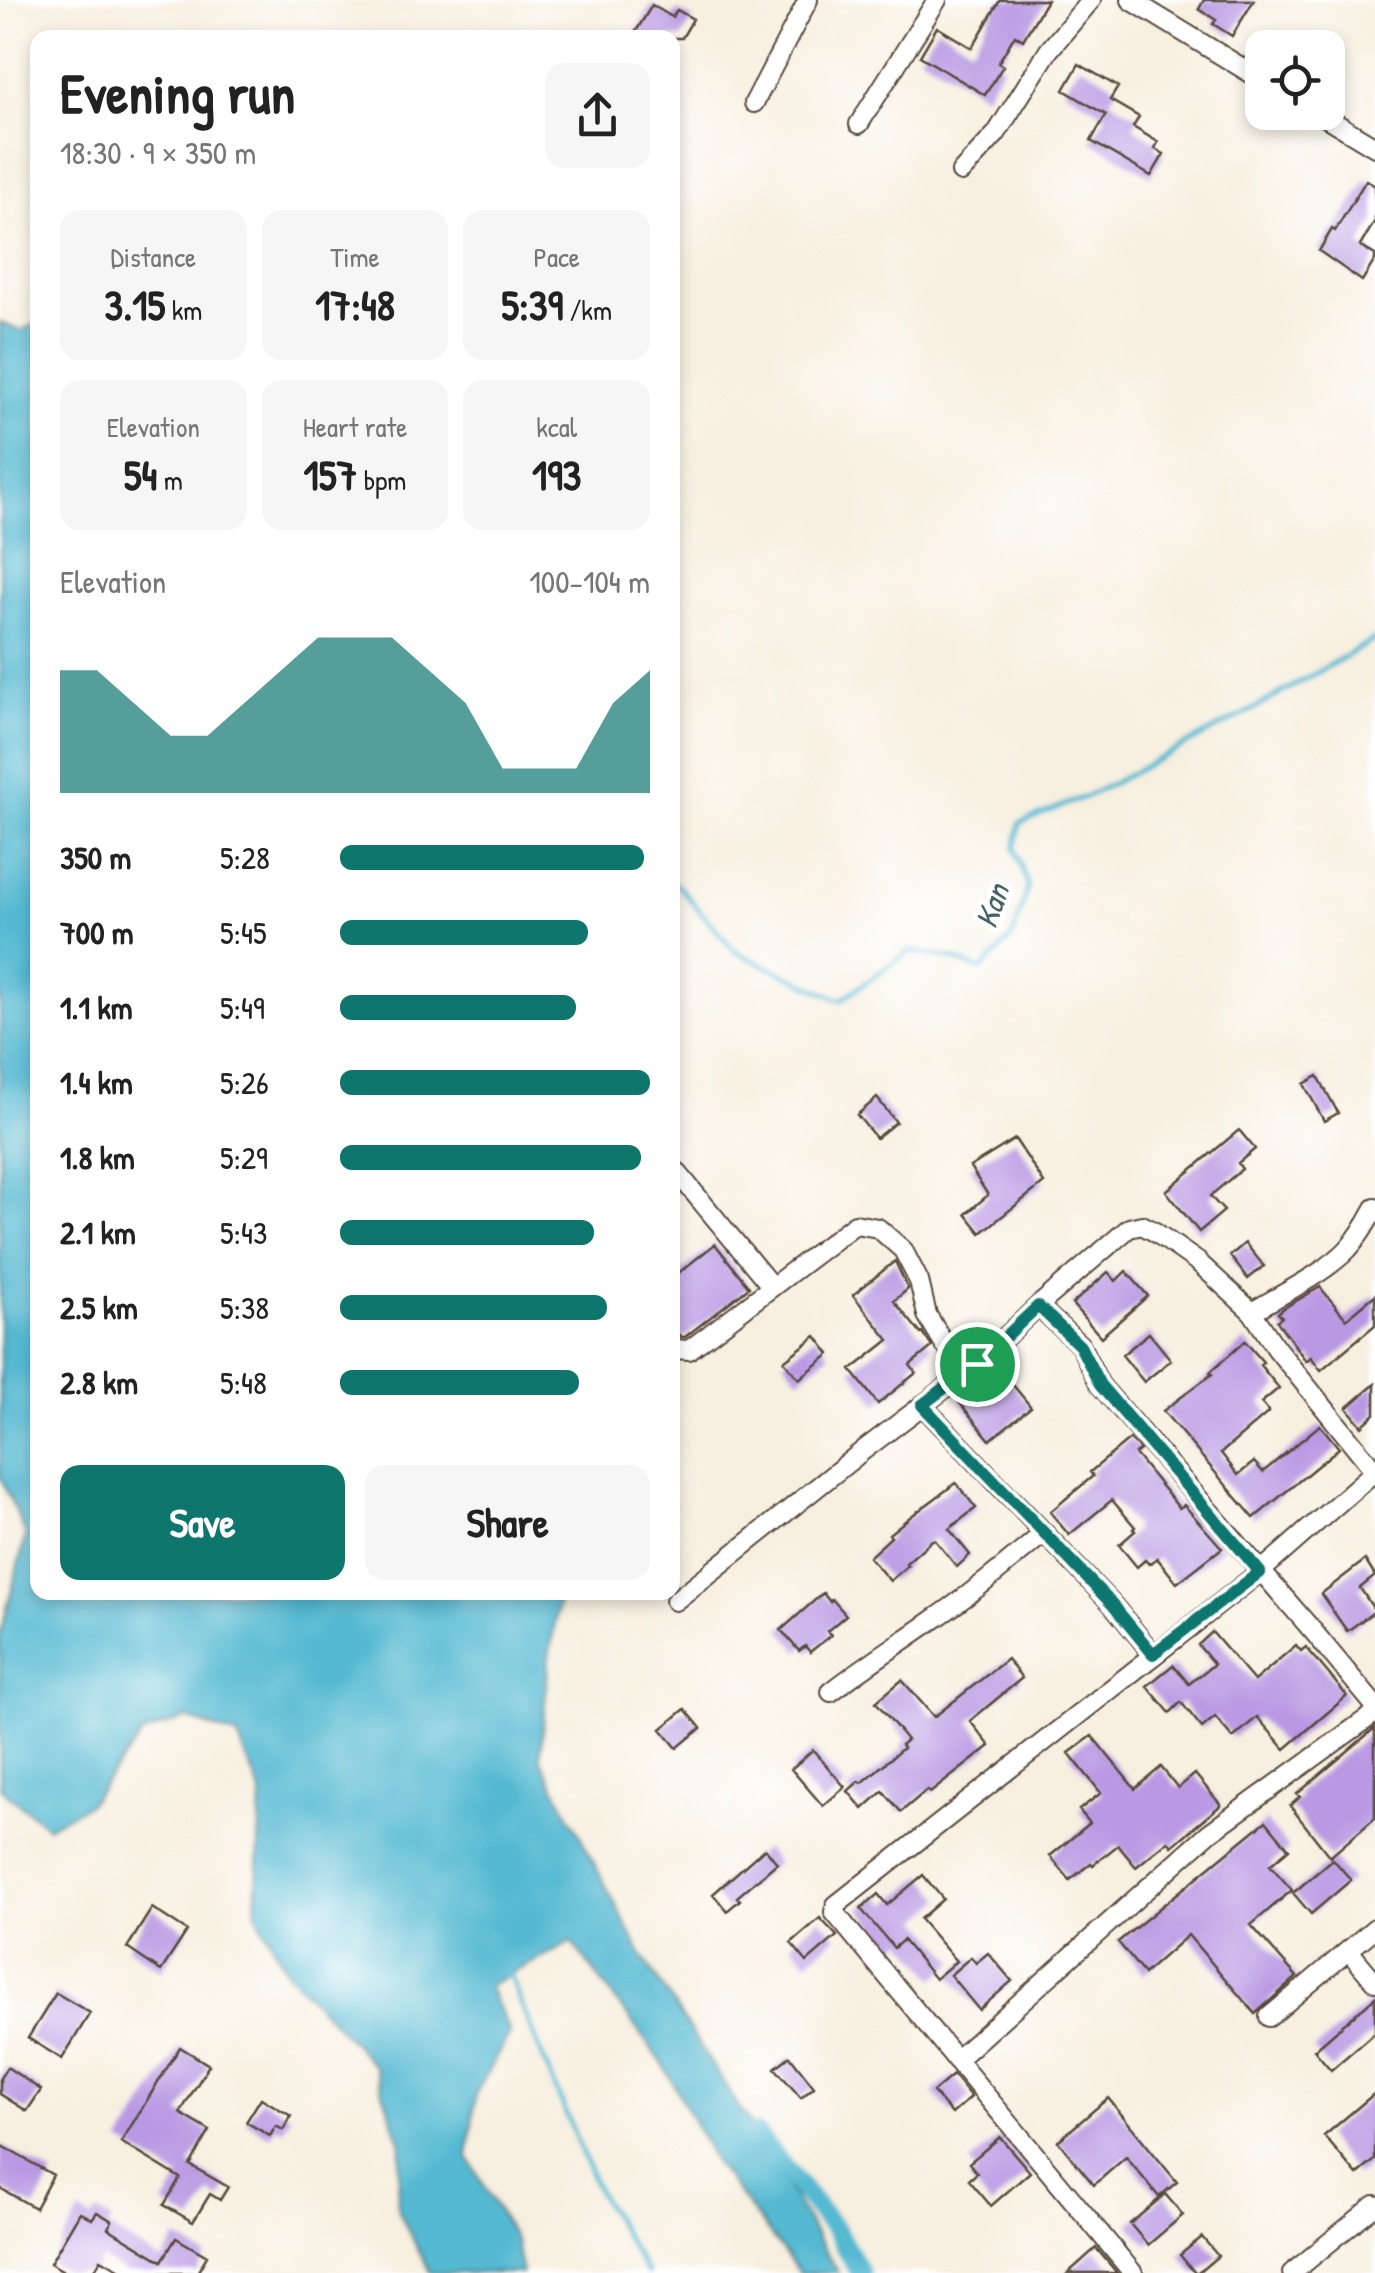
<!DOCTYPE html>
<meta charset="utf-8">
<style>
body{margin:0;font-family:"Patrick Hand",sans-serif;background:#f6f6f6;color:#222;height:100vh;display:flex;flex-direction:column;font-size:38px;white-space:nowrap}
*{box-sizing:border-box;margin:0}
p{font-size:32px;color:#767676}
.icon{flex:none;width:55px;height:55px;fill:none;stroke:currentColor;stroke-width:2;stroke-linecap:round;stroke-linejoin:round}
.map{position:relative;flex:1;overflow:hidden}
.panel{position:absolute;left:30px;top:30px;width:650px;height:1570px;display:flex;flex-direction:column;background:#fff;border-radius:20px;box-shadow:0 5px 15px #0003}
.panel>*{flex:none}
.fabs{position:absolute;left:1245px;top:30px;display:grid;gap:20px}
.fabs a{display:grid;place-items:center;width:100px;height:100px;border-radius:20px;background:#fff;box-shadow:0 5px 15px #0003;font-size:50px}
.pin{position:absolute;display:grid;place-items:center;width:85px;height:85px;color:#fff;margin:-42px;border:5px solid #fff;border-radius:50%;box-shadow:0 2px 10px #0007}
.round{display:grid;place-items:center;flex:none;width:105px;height:105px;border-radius:20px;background:#f6f6f6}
.summary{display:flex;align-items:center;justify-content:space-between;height:170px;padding:0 30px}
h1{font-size:55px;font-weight:800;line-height:75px}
.metrics{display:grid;grid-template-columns:repeat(3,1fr);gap:15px;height:170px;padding:10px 30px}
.metrics div{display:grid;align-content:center;border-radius:20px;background:#f6f6f6;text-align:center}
.metrics b{font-size:42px;font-weight:800}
.metrics small{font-size:28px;font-weight:400}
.metrics p{font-size:28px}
.chart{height:280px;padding:20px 30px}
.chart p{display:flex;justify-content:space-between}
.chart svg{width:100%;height:180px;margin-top:10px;fill:#0f766e;opacity:.7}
.cta{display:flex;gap:20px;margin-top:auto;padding:20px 30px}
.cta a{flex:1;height:115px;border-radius:20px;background:#0f766e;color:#fff;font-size:40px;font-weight:800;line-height:115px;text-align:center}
.cta a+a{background:#f6f6f6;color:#222}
ul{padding:0 30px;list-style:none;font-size:32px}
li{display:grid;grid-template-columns:160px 120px 1fr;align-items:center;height:75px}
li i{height:25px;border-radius:12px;background:#0f766e}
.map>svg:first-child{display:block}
.water{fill:#54b9d2;stroke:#487278;stroke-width:2.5}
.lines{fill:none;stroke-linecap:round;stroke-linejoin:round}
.stream{stroke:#54b9d2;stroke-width:5}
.canal{stroke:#54b9d2;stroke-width:20}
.building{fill:#b999e3}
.street-casing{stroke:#57483b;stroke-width:22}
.street{stroke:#fff;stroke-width:18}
.route-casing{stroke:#fff;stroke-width:20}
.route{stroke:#0f766e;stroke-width:12}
.labels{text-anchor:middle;stroke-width:10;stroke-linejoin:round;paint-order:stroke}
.water-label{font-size:32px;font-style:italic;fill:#456366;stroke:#fff}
</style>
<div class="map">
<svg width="1375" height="2273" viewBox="0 0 1375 2273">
<rect width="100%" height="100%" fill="#fff"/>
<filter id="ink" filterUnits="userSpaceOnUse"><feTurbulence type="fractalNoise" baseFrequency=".01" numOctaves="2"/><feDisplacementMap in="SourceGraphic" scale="20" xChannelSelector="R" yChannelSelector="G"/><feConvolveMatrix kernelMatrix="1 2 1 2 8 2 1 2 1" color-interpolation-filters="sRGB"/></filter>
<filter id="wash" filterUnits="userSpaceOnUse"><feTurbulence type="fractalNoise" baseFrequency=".0048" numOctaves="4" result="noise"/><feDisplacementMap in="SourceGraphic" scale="40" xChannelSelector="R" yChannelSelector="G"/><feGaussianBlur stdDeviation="2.25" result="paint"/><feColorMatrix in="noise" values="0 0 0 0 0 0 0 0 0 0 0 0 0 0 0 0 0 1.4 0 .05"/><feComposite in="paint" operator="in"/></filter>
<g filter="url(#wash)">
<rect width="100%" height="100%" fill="#f7efdf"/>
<path class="water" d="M 0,322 L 20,331 L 38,323 L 38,1592 L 560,1593 L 549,1657 L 540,1758 L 640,1952 L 756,2134 L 838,2273 L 800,2273 L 716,2165 L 663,2064 L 572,1942 L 488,1986 L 510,2033 L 476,2093 L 468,2157 L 515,2241 L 522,2273 L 430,2273 L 397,2208 L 401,2144 L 374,2066 L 286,1971 L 256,1913 L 261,1793 L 238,1737 L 187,1718 L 143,1734 L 88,1804 L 47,1827 L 0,1788 L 0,1635 L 26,1535 L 0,1476 Z"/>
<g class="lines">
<path class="stream" d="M 672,882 L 681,889 L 736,952 L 841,1000 L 910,951 L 950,958 L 981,970 L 1013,936 L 1028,886 L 1015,849 L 1020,823 L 1092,794 L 1252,710 L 1375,639
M 508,1972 L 598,2192 L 647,2273"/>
<path class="canal" d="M 756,2134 L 836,2231 L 860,2273"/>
</g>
<g id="blocks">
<path class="building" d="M 1000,0 L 1047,0 L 1023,40 L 1015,35 L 998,63 L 1003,66 L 985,95 L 920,56 L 937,27 L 972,48 Z
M 1204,0 L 1254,0 L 1232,36 L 1213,24 L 1216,20 L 1199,9 Z
M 652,5 L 672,17 L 677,10 L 693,19 L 682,38 L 632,38 Z
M 1079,64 L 1118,87 L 1110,100 L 1139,117 L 1133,127 L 1158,142 L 1155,149 L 1164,154 L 1151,176 L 1091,141 L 1106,115 L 1064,90 Z
M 1366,180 L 1375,186 L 1375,221 L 1360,246 L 1375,255 L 1375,260 L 1362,281 L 1319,251 L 1332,229 L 1335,231 Z
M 1318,1076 L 1338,1113 L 1324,1121 L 1304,1084 Z
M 877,1098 L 896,1122 L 876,1138 L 857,1115 Z
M 1239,1130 L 1255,1149 L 1238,1163 L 1242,1169 L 1210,1196 L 1224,1211 L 1199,1232 L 1166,1191 Z
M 1015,1139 L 1044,1183 L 981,1233 L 966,1214 L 988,1195 L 970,1167 Z
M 1245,1243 L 1264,1266 L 1248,1279 L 1230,1256 Z
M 715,1244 L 749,1287 L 685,1337 L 681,1337 L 672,1327 L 672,1278 Z
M 895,1261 L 908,1289 L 894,1301 L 921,1334 L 923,1333 L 932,1347 L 910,1365 L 916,1373 L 878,1404 L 851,1370 L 889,1340 L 853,1295 Z
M 1126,1271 L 1148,1296 L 1101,1337 L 1072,1304 L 1108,1272 L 1116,1281 Z
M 1320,1287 L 1346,1319 L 1375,1295 L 1375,1325 L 1321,1370 L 1311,1357 L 1306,1361 L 1277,1321 L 1282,1317 L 1278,1313 L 1284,1308 Z
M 1149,1333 L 1171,1360 L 1144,1382 L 1122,1355 Z
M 816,1336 L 830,1354 L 799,1379 L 784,1361 Z
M 1245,1341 L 1263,1362 L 1260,1365 L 1279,1388 L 1261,1403 L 1269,1412 L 1221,1453 L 1238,1475 L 1254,1462 L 1263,1472 L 1320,1425 L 1339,1448 L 1254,1518 L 1163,1411 L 1212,1374 L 1210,1372 Z
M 999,1368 L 1031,1407 L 990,1440 L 959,1402 Z
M 1375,1384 L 1375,1414 L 1362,1426 L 1347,1408 Z
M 1130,1439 L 1140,1450 L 1135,1454 L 1179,1508 L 1184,1505 L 1222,1548 L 1177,1583 L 1157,1558 L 1149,1564 L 1145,1560 L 1137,1567 L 1119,1545 L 1135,1531 L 1133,1529 L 1135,1527 L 1112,1500 L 1069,1535 L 1050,1512 L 1093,1476 L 1090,1472 Z
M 956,1483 L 976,1508 L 949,1529 L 970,1555 L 957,1567 L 935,1540 L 932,1540 L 906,1563 L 908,1565 L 890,1581 L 869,1557 L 891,1537 L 889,1534 L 910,1517 Z
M 1365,1560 L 1375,1576 L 1360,1588 L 1375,1611 L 1347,1631 L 1321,1594 Z
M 823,1593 L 830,1602 L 832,1599 L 846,1615 L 827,1631 L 831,1635 L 810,1652 L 805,1646 L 799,1651 L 781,1630 Z
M 1212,1632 L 1254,1681 L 1296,1645 L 1301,1651 L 1306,1647 L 1347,1696 L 1285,1749 L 1257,1717 L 1233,1738 L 1215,1717 L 1202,1728 L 1181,1702 L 1170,1713 L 1147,1686 L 1173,1665 L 1189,1684 L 1214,1664 L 1198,1645 Z
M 1007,1659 L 1022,1678 L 970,1721 L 990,1746 L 930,1793 L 927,1790 L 901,1812 L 883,1791 L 863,1809 L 848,1791 L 859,1781 L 862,1783 L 903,1748 L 901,1745 L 907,1740 L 876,1702 L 902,1680 L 934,1717 Z
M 685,1709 L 701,1728 L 677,1748 L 661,1729 Z
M 1375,1728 L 1375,1818 L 1330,1857 L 1290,1806 L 1300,1797 L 1297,1794 Z
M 1092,1736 L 1135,1789 L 1161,1767 L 1178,1788 L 1195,1774 L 1221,1805 L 1172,1846 L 1168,1841 L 1136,1867 L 1118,1845 L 1093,1865 L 1091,1863 L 1070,1880 L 1050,1856 L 1090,1823 L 1079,1810 L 1101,1793 L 1069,1753 Z
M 813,1750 L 845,1787 L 823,1806 L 791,1769 Z
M 1266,1821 L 1289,1849 L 1270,1865 L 1292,1890 L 1251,1925 L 1297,1977 L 1255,2014 L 1188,1935 L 1144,1974 L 1118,1942 Z
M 765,1848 L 777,1863 L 737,1897 L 740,1900 L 727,1911 L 713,1894 Z
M 1333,1859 L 1351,1880 L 1311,1914 L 1293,1893 Z
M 923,1875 L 943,1899 L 920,1919 L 956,1961 L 935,1979 L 903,1940 L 894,1948 L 861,1909 L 878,1894 L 887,1905 Z
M 152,1908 L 187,1931 L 161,1971 L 127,1948 Z
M 820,1918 L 837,1936 L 807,1962 L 791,1943 Z
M 988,1953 L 1012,1981 L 979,2010 L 950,1975 L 971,1957 L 976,1963 Z
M 56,1993 L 90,2013 L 62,2059 L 28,2038 Z
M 1375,1997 L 1375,2032 L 1331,2070 L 1314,2050 Z
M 180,2047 L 209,2065 L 180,2113 L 210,2131 L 190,2165 L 228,2187 L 220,2200 L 210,2194 L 193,2222 L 164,2205 L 180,2178 L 121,2142 Z
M 790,2056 L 814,2087 L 801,2098 L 775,2068 Z
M 7,2067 L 41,2090 L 27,2111 L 0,2094 L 0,2078 Z
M 953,2075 L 971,2097 L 952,2114 L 933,2092 Z
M 1375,2093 L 1375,2160 L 1357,2175 L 1324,2136 Z
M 261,2098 L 291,2116 L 283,2130 L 276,2126 L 270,2136 L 246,2122 Z
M 1108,2098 L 1177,2182 L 1159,2197 L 1126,2157 L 1094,2185 L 1058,2141 Z
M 1000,2137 L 1030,2172 L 991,2206 L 969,2180 L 977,2173 L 969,2163 Z
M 0,2145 L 53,2175 L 35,2208 L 0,2188 Z
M 1165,2194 L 1183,2215 L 1148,2245 L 1130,2224 Z
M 80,2212 L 92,2219 L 97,2212 L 112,2221 L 108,2228 L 162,2261 L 176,2238 L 207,2256 L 197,2273 L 126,2273 L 101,2259 L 93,2273 L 67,2273 L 50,2263 Z
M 1202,2237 L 1218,2256 L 1198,2273 L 1195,2273 L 1180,2255 Z
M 1096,2248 L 1117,2273 L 1068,2273 Z"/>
</g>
</g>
<g filter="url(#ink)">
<use href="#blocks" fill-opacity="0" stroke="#57483b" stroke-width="2.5"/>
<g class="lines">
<defs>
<path id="street" d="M 1131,0 L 1262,80
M 754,103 L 808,0
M 1317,112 L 1375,147
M 859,124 L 937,0
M 961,172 L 996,134 L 1049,50 L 1091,0
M 672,1166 L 772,1287
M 1038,1306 L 1080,1345 L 1100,1385 L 1313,1631 L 1375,1706
M 1252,1312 C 1281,1294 1324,1274 1348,1249 C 1359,1237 1367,1223 1375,1208
M 672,1349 L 689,1350 L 855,1224 L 878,1228 L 903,1250 L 919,1281 L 927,1315 L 945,1345 L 962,1363 L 977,1364
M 922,1405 L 1112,1604 L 1153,1654
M 675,1601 L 865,1449 L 977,1364 L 1038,1306 L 1129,1228 L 1142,1225 L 1155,1232 L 1198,1262 L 1252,1312 L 1276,1348 L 1375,1471
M 831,1692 C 864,1666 899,1644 933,1620 C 972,1594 1008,1563 1044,1533
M 1349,1951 L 1375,1982
M 1269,2017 L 1375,1928
M 956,2060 L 1209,1833 L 1375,1713
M 1133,2273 L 834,1912 L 836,1905 L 1260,1572 L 1375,1471
M 1292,2273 L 1375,2205"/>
</defs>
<use href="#street" class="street-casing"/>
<use href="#street" class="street"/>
</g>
</g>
<g class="lines" filter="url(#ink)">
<defs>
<path id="route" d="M 1038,1306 L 1080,1346 L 1100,1385 L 1260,1572 L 1153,1654 L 1112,1604 L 922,1405 L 977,1364 Z"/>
</defs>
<use href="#route" class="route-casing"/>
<use href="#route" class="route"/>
</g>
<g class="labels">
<g class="water-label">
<text transform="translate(992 906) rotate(-71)" y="11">Kan</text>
</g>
</g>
</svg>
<div class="fabs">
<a><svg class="icon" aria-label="locate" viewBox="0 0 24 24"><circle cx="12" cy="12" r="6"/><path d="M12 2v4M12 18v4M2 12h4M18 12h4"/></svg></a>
</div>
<div class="pin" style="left:977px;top:1364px;background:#1e9e55"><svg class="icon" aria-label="arrive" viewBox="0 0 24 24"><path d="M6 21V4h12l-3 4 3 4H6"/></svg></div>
<section class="panel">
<div class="summary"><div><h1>Evening run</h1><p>18:30 · 9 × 350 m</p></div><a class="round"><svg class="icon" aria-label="share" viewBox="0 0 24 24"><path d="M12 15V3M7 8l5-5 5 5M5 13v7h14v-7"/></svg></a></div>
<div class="metrics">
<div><p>Distance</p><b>3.15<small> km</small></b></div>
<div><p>Time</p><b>17:48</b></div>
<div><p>Pace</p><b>5:39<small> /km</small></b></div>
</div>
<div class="metrics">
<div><p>Elevation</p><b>54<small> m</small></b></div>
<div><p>Heart rate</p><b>157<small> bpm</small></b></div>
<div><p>kcal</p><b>193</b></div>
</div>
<div class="chart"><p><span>Elevation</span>100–104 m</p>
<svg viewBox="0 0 160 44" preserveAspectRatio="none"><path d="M0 44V14L10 14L20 22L30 30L40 30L50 22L60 14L70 6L80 6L90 6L100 14L110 22L120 38L130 38L140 38L150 22L160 14V44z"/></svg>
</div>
<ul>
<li><b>350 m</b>5:28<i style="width:98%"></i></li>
<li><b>700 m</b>5:45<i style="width:80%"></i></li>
<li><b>1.1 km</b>5:49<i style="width:76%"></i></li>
<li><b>1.4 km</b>5:26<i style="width:100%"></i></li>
<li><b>1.8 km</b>5:29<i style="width:97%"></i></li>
<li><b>2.1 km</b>5:43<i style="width:82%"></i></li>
<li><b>2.5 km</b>5:38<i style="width:86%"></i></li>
<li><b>2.8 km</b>5:48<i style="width:77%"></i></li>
</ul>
<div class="cta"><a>Save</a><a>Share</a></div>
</section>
</div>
